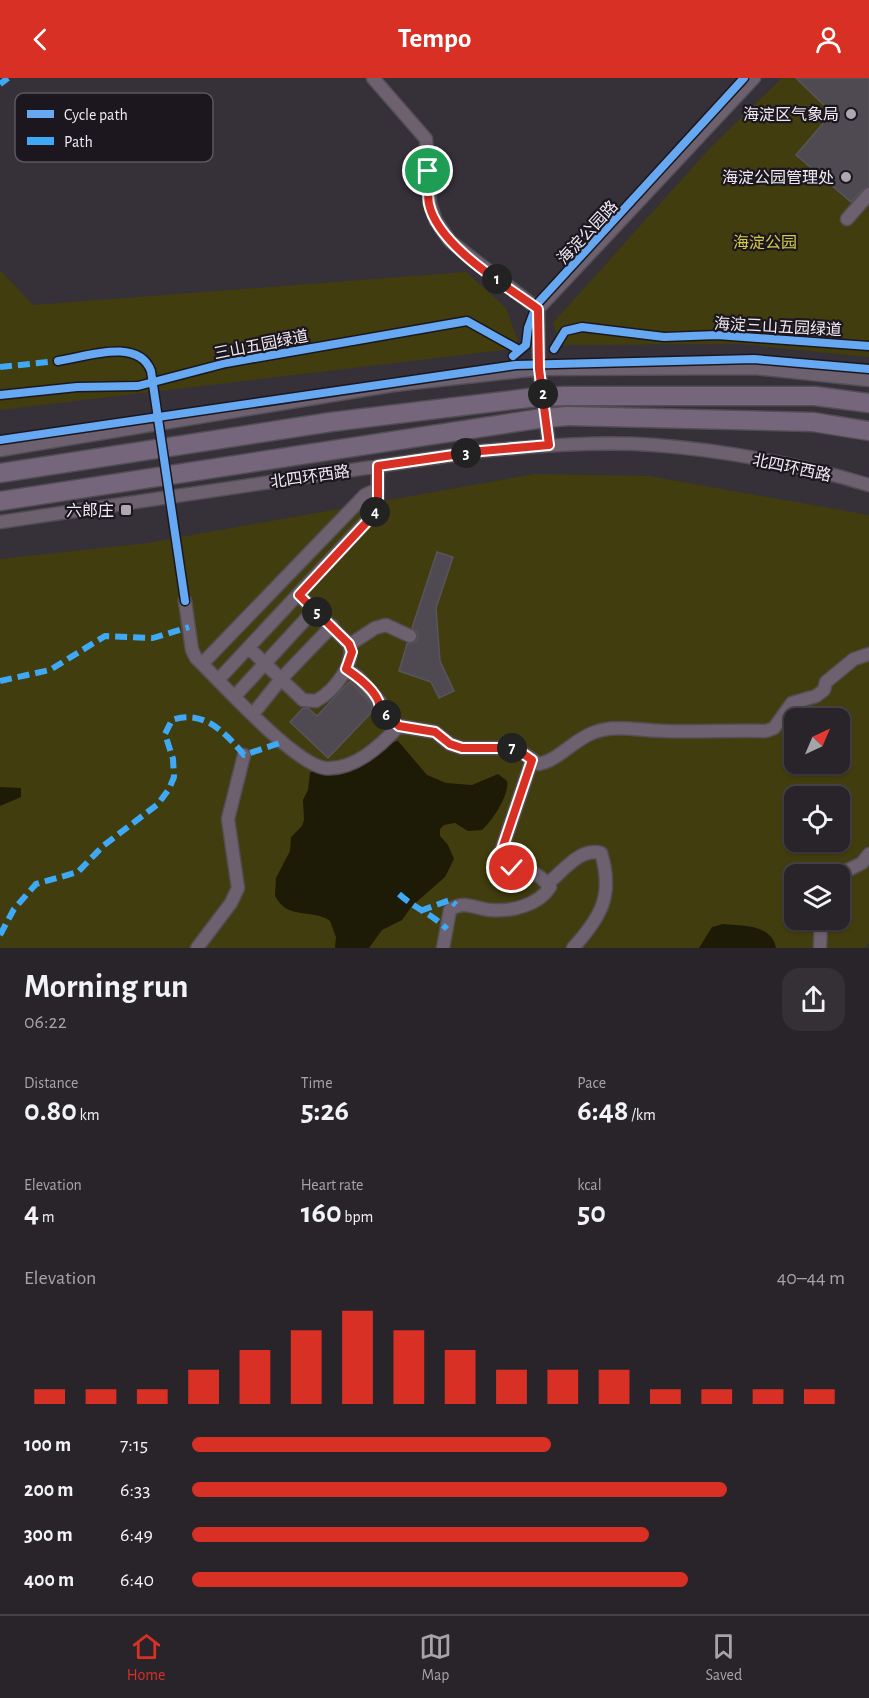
<!DOCTYPE html>
<meta charset="utf-8">
<style>
body{margin:0;font-family:"Alegreya Sans","Noto Sans SC",sans-serif;background:#343036;color:#f1f3f6;height:100vh;display:flex;flex-direction:column;font-size:22px;white-space:nowrap}
*{box-sizing:border-box;margin:0}
p{font-size:20px;color:#a5a4a8}
.icon{flex:none;width:33px;height:33px;fill:none;stroke:currentColor;stroke-width:2;stroke-linecap:round;stroke-linejoin:round}
.map{position:relative;height:870px;overflow:hidden}
.side{display:flex;flex-direction:column;background:#28242a;flex:1}
.side>*{flex:none}
.needle{width:39px;rotate:44deg}
.controls{position:absolute;left:784px;top:630px;display:grid;gap:12px}
.controls a{display:grid;place-items:center;width:66px;height:66px;border-radius:12px;background:#28242a;box-shadow:0 2px 4px #0004,0 0 0 2px #444147;font-size:30px}
.pin{position:absolute;display:grid;place-items:center;width:51px;height:51px;color:#fff;margin:-26px;border:3px solid #fff;border-radius:50%;box-shadow:0 2px 6px #0007}
.km{position:absolute;width:30px;height:30px;margin:-15px;border-radius:50%;background:#222;color:#fff;font-size:16px;line-height:30px;text-align:center}
.round{display:grid;place-items:center;flex:none;width:63px;height:63px;border-radius:18px;background:#343036}
.overview{display:flex;align-items:center;justify-content:space-between;height:102px;padding:0 24px}
h1{font-size:33px;font-weight:700;line-height:45px}
.figures{display:grid;grid-template-columns:repeat(3,1fr);gap:9px;height:102px;padding:6px 24px}
.figures div{display:grid;align-content:center}
.figures b{font-size:30px;font-weight:700}
.figures small{font-size:16px;font-weight:400}
.figures p{font-size:16px}
.chart{height:168px;padding:12px 24px}
.chart p{display:flex;justify-content:space-between}
.chart svg{width:100%;height:108px;margin-top:6px;stroke:#d93025;stroke-width:6}
ul{padding:0 24px;list-style:none;font-size:20px}
li{display:grid;grid-template-columns:96px 72px 1fr;align-items:center;height:45px}
li i{height:15px;border-radius:8px;background:#d93025}
header{display:flex;justify-content:space-between;align-items:center;height:78px;padding:0 24px;background:#d93025;color:#fff;font-size:27px;font-weight:700}
.dock{display:flex;justify-content:space-around;align-items:center;height:84px;border-top:2px solid #444147;background:#28242a;font-size:16px;color:#a5a4a8}
.dock a{display:grid;justify-items:center;gap:3px}
.dock .active{color:#d93025}
.map>svg:first-child{display:block}
.green{fill:#423d0e;fill-rule:evenodd}
.water{fill:#1d1a05}
.building{fill:#4f4a51;stroke:#59545b;stroke-width:1.5}
.lines{fill:none;stroke-linecap:round;stroke-linejoin:round}
.minor-casing{stroke:#534e55;stroke-width:15}
.highway-casing{stroke:#534e55;stroke-width:21}
.minor{stroke:#6d6170;stroke-width:12}
.highway{stroke:#76667b;stroke-width:18}
.highway-bridge-casing{stroke:#534e55;stroke-width:21;stroke-linecap:butt}
.highway-bridge{stroke:#76667b;stroke-width:18}
.quiet{stroke:#3fa9f5;stroke-width:6;stroke-dasharray:12 6;stroke-linecap:butt}
.cycleway-casing{stroke:#1c171e;stroke-width:11}
.cycleway{stroke:#66a8f1;stroke-width:8}
.route-casing{stroke:#fff;stroke-width:12}
.route{stroke:#d93025;stroke-width:8}
.poi-dot{fill:#afa8b2;stroke:#1c171e;stroke-width:2}
.labels{text-anchor:middle;stroke-width:4.5;stroke-linejoin:round;paint-order:stroke}
.poi-label{font-size:16px;fill:#f0e9f3;stroke:#1c171e;text-anchor:end}
.street-label{font-size:16px;fill:#f0e9f3;stroke:#1c171e}
.park-label{font-size:16px;fill:#d6cb44;stroke:#1c171e}
.key{fill:#1c171e;stroke:#5c565e;stroke-width:1.5}
.key-label{font-size:16px;fill:#f0e9f3}
</style>
<header><svg class="icon" aria-label="back" viewBox="0 0 24 24"><path d="M15 5l-7 7 7 7"/></svg>Tempo<svg class="icon" aria-label="person" viewBox="0 0 24 24"><circle cx="12" cy="8" r="4"/><path d="M4 21q1-7 8-7t8 7"/></svg></header>
<div class="map">
<svg width="869" height="870" viewBox="0 0 869 870">
<rect width="100%" height="100%" fill="#363038"/>
<path class="green" d="M 782,0 L 869,0 L 869,279 L 741,266 L 560,267 L 553,245 L 710,70 Z
M 0,192 L 33,227 L 466,194 L 506,230 L 518,263 L 513,271 L 0,332 Z
M 535,396 L 649,398 L 869,437 L 869,865 L 865,870 L 0,870 L 0,481 L 147,465 ZM 795,640 L 840,640 L 840,686 L 795,686 ZM 795,718 L 840,718 L 840,764 L 795,764 ZM 795,796 L 840,796 L 840,842 L 795,842 Z"/>
<path class="water" d="M 398,663 L 427,697 L 446,705 L 472,707 L 498,696 L 507,703 C 510,716 492,743 482,752 L 468,753 L 455,745 L 444,747 L 440,751 L 440,758 L 448,767 L 454,781 L 445,799 L 412,828 L 402,842 L 382,852 L 369,870 L 335,870 L 336,859 L 330,843 C 313,830 288,843 275,818 L 276,800 L 290,773 L 291,759 L 302,748 L 304,742 L 303,722 L 308,712 L 310,695 C 328,682 352,678 374,680 L 389,665 Z
M 0,709 L 21,710 L 21,719 L 0,728 Z
M 723,846 C 742,848 772,846 776,870 L 699,870 L 712,849 Z"/>
<path class="building" d="M 796,0 L 869,0 L 869,108 L 863,111 L 851,124 L 796,77 L 832,35 Z
M 437,474 L 453,479 L 436,530 L 440,583 L 454,613 L 439,620 L 431,604 L 399,593 L 407,566 L 414,565 L 418,561 L 417,554 L 412,550 Z
M 350,603 L 372,627 L 372,634 L 328,680 L 290,644 L 303,630 L 309,631 L 317,638 Z"/>
<g class="lines">
<defs>
<path id="minor" d="M 373,0 L 426,61 L 430,126 L 436,143 L 450,163 L 538,231
M 847,141 L 869,116
M 549,367 L 539,291 L 538,231 L 754,0
M 0,372 L 394,307 L 539,291 L 755,290 L 869,302
M 0,444 L 481,373 C 538,368 597,363 654,367 C 722,372 804,387 869,407
M 185,523 L 192,572 L 196,580 C 221,604 294,686 325,690 C 354,693 381,667 399,648 L 380,631 L 380,624 L 358,599 L 346,591
M 349,567 L 375,550 L 386,547 L 410,558
M 249,570 L 281,601 L 332,548
M 202,586 L 365,417 L 378,411
M 218,602 L 377,432 L 378,388
M 235,618 L 314,532
M 253,636 L 281,601 L 303,622 L 316,623 C 334,613 356,586 349,566 L 299,517
M 399,648 L 435,654 L 450,666 L 462,670 L 515,670 L 539,686 C 559,682 574,661 595,654 C 616,646 641,653 664,653 C 698,654 732,652 766,653 L 774,650 L 792,625 L 816,618 L 824,612 L 826,604 L 854,581 L 869,576
M 840,796 L 862,785 L 869,776
M 547,806 C 562,795 579,769 601,775 C 614,817 601,839 573,870
M 197,870 L 231,825 L 238,810 L 228,741 L 244,677
M 443,870 L 450,832 C 464,821 475,831 491,832 C 511,834 539,827 550,809 C 545,804 542,799 535,796 C 519,790 505,791 502,771 L 532,682
M 820,870 L 821,842"/>
<path id="highway" d="M 565,318 L 815,318 L 869,325
M 567,338 L 813,344 L 869,353
M 0,395 L 331,344 L 537,319
M 0,423 L 537,341"/>
</defs>
<use href="#minor" class="minor-casing"/>
<use href="#highway" class="highway-casing"/>
<use href="#minor" class="minor"/>
<use href="#highway" class="highway"/>
<defs>
<path id="highway-bridge" d="M 537,319 L 565,318
M 537,341 L 567,338"/>
</defs>
<use href="#highway-bridge" class="highway-bridge-casing"/>
<use href="#highway-bridge" class="highway-bridge"/>
<path class="quiet" d="M 0,6 L 8,0
M 0,289 L 58,283
M 0,603 L 50,592 L 105,558 L 153,560 L 189,549
M 399,816 C 414,830 432,836 447,851
M 420,833 L 450,822 L 456,827
M 0,857 L 14,831 L 36,806 L 78,794 L 103,768 L 158,726 L 169,711 L 174,699 L 173,681 L 165,656 L 172,642 C 203,631 225,654 244,677 L 283,664"/>
<defs>
<path id="cycleway" d="M 554,271 L 565,253 L 582,249 L 664,259 L 717,257 L 869,268
M 513,278 L 526,267 L 528,250 L 537,226 L 744,0
M 58,283 C 86,279 138,259 151,293 L 185,523
M 0,317 L 77,309 L 138,308 L 226,285 L 467,243 L 519,272
M 0,362 L 516,287 L 754,281 L 869,291"/>
</defs>
<use href="#cycleway" class="cycleway-casing"/>
<use href="#cycleway" class="cycleway"/>
</g>
<g class="lines">
<defs>
<path id="route" d="M 428,93 C 429,104 427,116 429,126 C 438,168 505,207 538,231 L 539,291 L 549,367 L 481,373 L 378,388 L 378,432 L 299,517 L 349,566 L 352,574 L 346,591 C 358,599 380,615 380,631 L 399,648 L 435,654 L 450,666 L 462,670 L 515,670 L 532,682 L 502,771 L 504,781 L 512,790"/>
</defs>
<use href="#route" class="route-casing"/>
<use href="#route" class="route"/>
</g>
<g class="poi-dot">
<circle cx="851" cy="36" r="6"/>
<circle cx="846" cy="99" r="6"/>
<rect x="120" y="426" width="12" height="12" rx="3"/>
</g>
<g class="labels">
<g class="poi-label">
<text x="839" y="42">海淀区气象局</text>
<text x="834" y="105">海淀公园管理处</text>
<text x="114" y="438">六郎庄</text>
</g>
<g class="street-label">
<text transform="translate(587 154) rotate(-47)" y="6">海淀公园路</text>
<text transform="translate(778 248) rotate(3)" y="6">海淀三山五园绿道</text>
<text transform="translate(261 266) rotate(-11)" y="6">三山五园绿道</text>
<text transform="translate(792 389) rotate(12)" y="6">北四环西路</text>
<text transform="translate(310 398) rotate(-8)" y="6">北四环西路</text>
</g>
<g class="park-label">
<text x="765" y="170">海淀公园</text>
</g>
</g>
<rect x="15" y="15" width="198" height="69" rx="9" class="key"/>
<rect x="27" y="32" width="27" height="8" fill="#66a8f1"/>
<rect x="27" y="59" width="27" height="8" fill="#3fa9f5"/>
<g class="key-label">
<text x="64" y="42">Cycle path</text>
<text x="64" y="69">Path</text>
</g>
</svg>
<div class="controls">
<a><svg class="needle" viewBox="-14 -14 28 28"><path d="M0-13l5 13h-10z" fill="#e53935"/><path d="M0 13l5-13h-10z" fill="#a5a4a8"/></svg></a>
<a><svg class="icon" aria-label="locate" viewBox="0 0 24 24"><circle cx="12" cy="12" r="6"/><path d="M12 2v4M12 18v4M2 12h4M18 12h4"/></svg></a>
<a><svg class="icon" aria-label="layers" viewBox="0 0 24 24"><path d="M12 4l9 5-9 5-9-5zM3 14l9 5 9-5"/></svg></a>
</div>
<div class="pin" style="left:428px;top:93px;background:#1e9e55"><svg class="icon" aria-label="arrive" viewBox="0 0 24 24"><path d="M6 21V4h12l-3 4 3 4H6"/></svg></div>
<div class="pin" style="left:512px;top:790px;background:#d93025"><svg class="icon" aria-label="check" viewBox="0 0 24 24"><path d="M5 12l5 5 9-10"/></svg></div>
<b class="km" style="left:497px;top:201px">1</b>
<b class="km" style="left:543px;top:316px">2</b>
<b class="km" style="left:466px;top:375px">3</b>
<b class="km" style="left:375px;top:434px">4</b>
<b class="km" style="left:317px;top:534px">5</b>
<b class="km" style="left:386px;top:637px">6</b>
<b class="km" style="left:512px;top:670px">7</b>
</div>
<section class="side">
<div class="overview"><div><h1>Morning run</h1><p>06:22</p></div><a class="round"><svg class="icon" aria-label="share" viewBox="0 0 24 24"><path d="M12 15V3M7 8l5-5 5 5M5 13v7h14v-7"/></svg></a></div>
<div class="figures">
<div><p>Distance</p><b>0.80<small> km</small></b></div>
<div><p>Time</p><b>5:26</b></div>
<div><p>Pace</p><b>6:48<small> /km</small></b></div>
</div>
<div class="figures">
<div><p>Elevation</p><b>4<small> m</small></b></div>
<div><p>Heart rate</p><b>160<small> bpm</small></b></div>
<div><p>kcal</p><b>50</b></div>
</div>
<div class="chart"><p><span>Elevation</span>40–44 m</p>
<svg viewBox="0 0 160 44" preserveAspectRatio="none"><path d="M5 44V38M15 44V38M25 44V38M35 44V30M45 44V22M55 44V14M65 44V6M75 44V14M85 44V22M95 44V30M105 44V30M115 44V30M125 44V38M135 44V38M145 44V38M155 44V38"/></svg>
</div>
<ul>
<li><b>100 m</b>7:15<i style="width:55%"></i></li>
<li><b>200 m</b>6:33<i style="width:82%"></i></li>
<li><b>300 m</b>6:49<i style="width:70%"></i></li>
<li><b>400 m</b>6:40<i style="width:76%"></i></li>
</ul>
</section>
<nav class="dock">
<a class="active"><svg class="icon" aria-label="home" viewBox="0 0 24 24"><path d="M3 11l9-7 9 7M6 9v11h12V9"/></svg>Home</a>
<a><svg class="icon" aria-label="map" viewBox="0 0 24 24"><path d="M3 6l6-2 6 2 6-2v14l-6 2-6-2-6 2zM9 4v14M15 6v14"/></svg>Map</a>
<a><svg class="icon" aria-label="saved" viewBox="0 0 24 24"><path d="M7 4h10v16l-5-4-5 4z"/></svg>Saved</a>
</nav>
